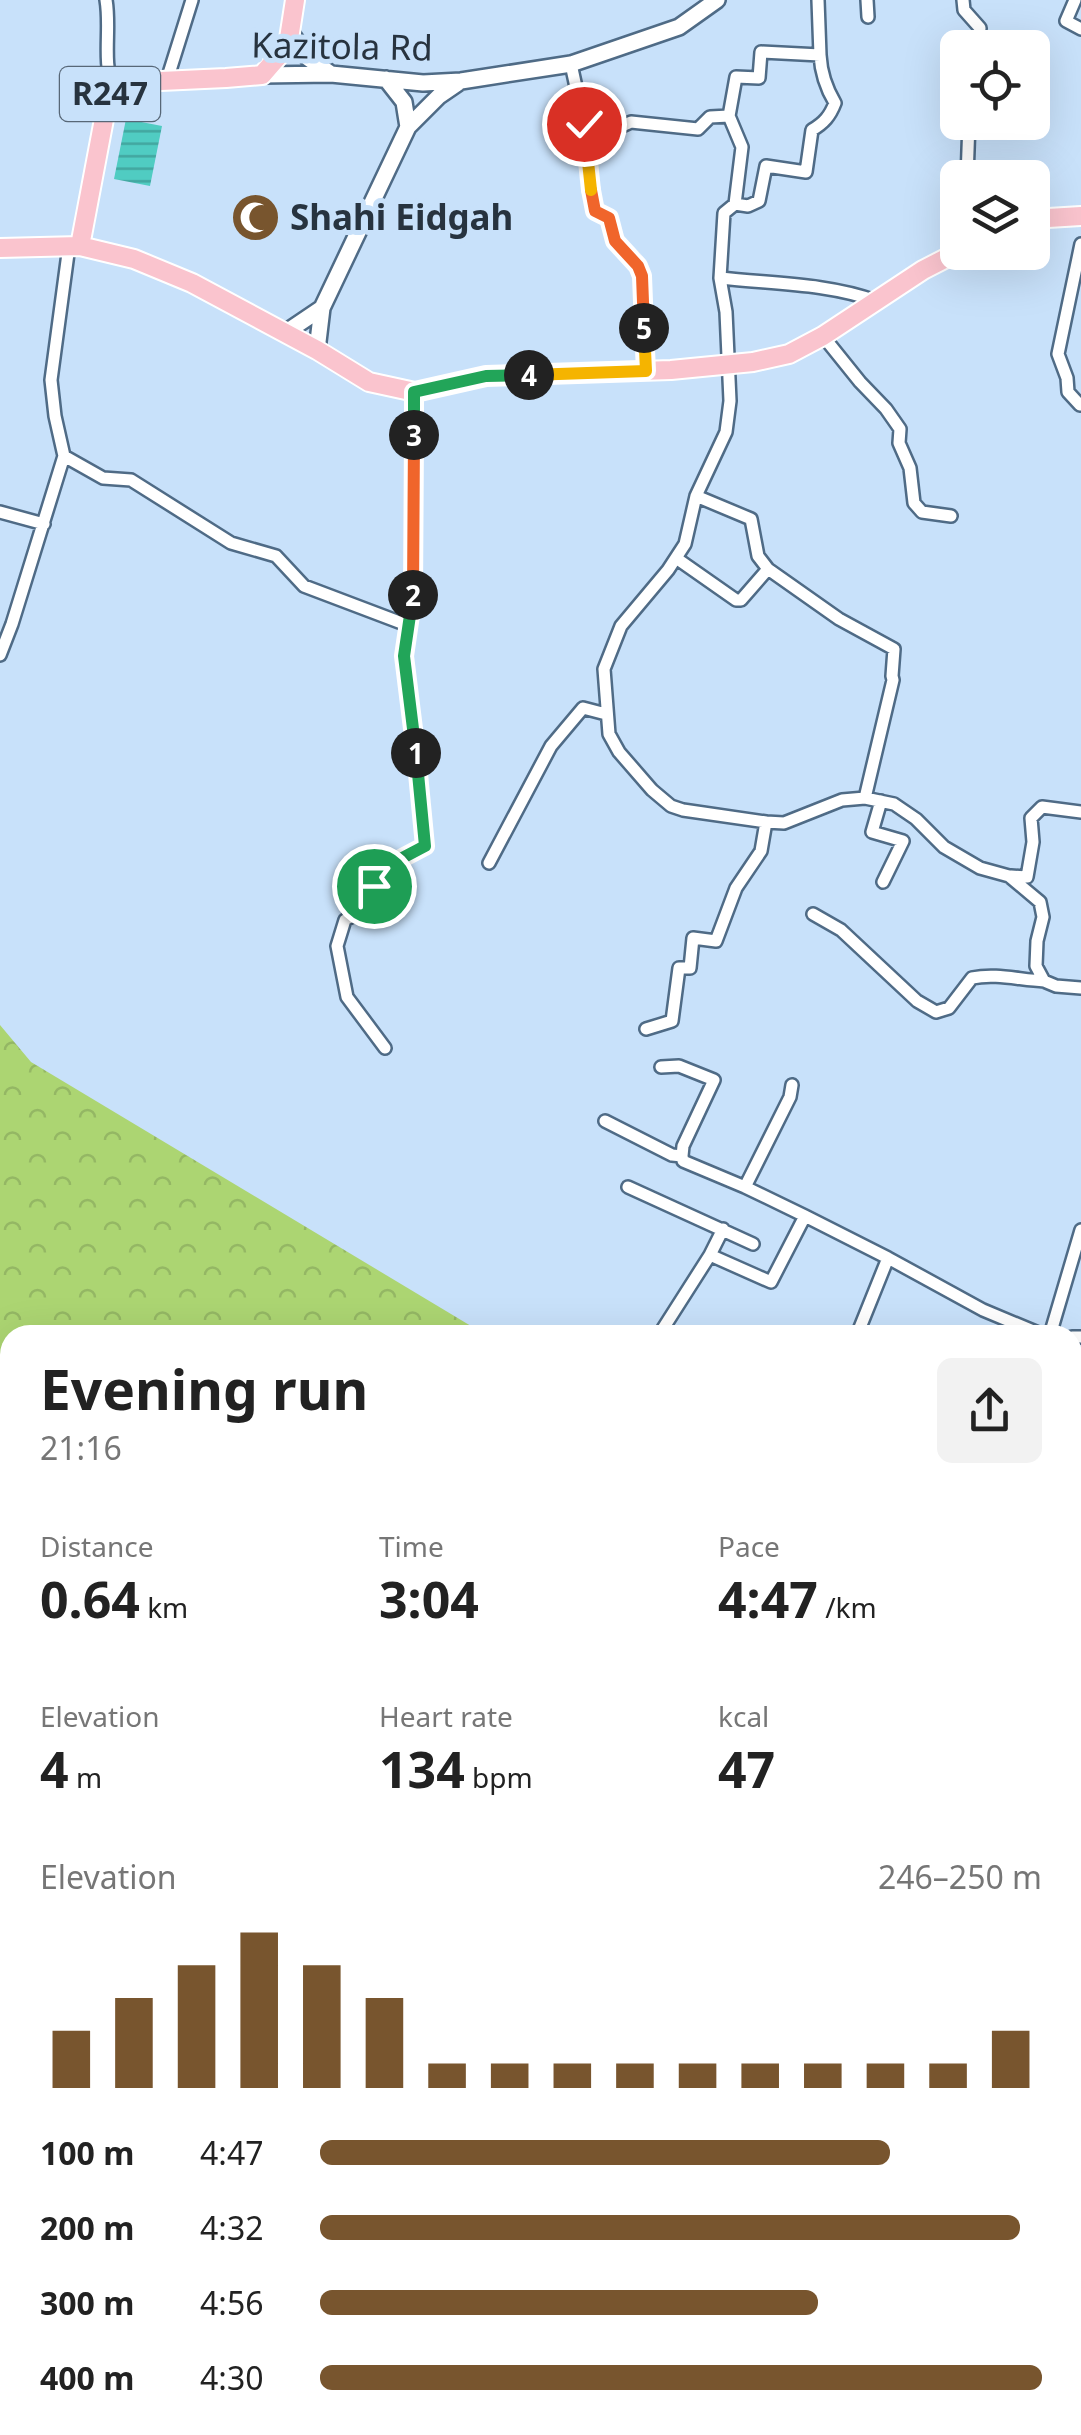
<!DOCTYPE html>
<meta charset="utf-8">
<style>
body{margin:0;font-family:"Noto Sans",sans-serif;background:#f2f2f2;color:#222;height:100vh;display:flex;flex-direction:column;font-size:38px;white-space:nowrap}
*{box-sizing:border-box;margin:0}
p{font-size:32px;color:#767676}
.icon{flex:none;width:55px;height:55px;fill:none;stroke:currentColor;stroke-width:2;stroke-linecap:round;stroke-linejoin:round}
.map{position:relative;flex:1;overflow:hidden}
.drawer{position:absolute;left:0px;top:1325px;width:1082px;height:1110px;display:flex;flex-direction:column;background:#fff;border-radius:30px 30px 0 0;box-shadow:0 10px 40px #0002}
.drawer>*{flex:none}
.controls{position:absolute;left:940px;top:30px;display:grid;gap:20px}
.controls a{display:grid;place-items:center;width:110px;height:110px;border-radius:15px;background:#fff;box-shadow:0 10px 40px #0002;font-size:50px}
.pin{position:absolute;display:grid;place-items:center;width:85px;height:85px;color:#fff;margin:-42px;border:5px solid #fff;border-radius:50%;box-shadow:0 2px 10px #0007}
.km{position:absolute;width:50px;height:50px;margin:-25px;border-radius:50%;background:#222;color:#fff;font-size:28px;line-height:50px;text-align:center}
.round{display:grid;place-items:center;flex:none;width:105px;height:105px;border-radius:15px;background:#f2f2f2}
.overview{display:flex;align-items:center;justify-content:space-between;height:170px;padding:0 40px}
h1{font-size:55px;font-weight:700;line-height:75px}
.figures{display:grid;grid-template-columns:repeat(3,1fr);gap:15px;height:170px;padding:10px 40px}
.figures div{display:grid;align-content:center}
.figures b{font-size:50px;font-weight:700}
.figures small{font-size:28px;font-weight:400}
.figures p{font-size:28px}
.chart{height:280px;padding:20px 40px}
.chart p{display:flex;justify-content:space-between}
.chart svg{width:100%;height:180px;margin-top:10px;stroke:#78552e;stroke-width:6}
ul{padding:0 40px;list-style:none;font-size:32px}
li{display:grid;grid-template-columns:160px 120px 1fr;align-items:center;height:75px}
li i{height:25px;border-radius:12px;background:#78552e}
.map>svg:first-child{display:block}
.forest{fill:url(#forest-crowns)}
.water{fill:url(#water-rules)}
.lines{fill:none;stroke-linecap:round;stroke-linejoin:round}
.minor-casing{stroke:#4f6b86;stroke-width:16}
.secondary-casing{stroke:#4f6b86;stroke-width:20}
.primary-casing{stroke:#fff;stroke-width:22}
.minor{stroke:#fff;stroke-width:11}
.secondary{stroke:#fff;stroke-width:15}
.primary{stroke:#fac4ce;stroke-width:18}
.split-1-casing{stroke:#fff;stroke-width:20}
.split-2-casing{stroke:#fff;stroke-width:20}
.split-3-casing{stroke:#fff;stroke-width:20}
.split-4-casing{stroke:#fff;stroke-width:20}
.split-5-casing{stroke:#fff;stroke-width:20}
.split-6-casing{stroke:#fff;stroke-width:20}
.split-7-casing{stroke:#fff;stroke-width:20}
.split-1{stroke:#22a559;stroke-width:12}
.split-2{stroke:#22a559;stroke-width:12}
.split-3{stroke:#f0652b;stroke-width:12}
.split-4{stroke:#22a559;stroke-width:12}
.split-5{stroke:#f5b400;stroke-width:12}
.split-6{stroke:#f0652b;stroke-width:12}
.split-7{stroke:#f5b400;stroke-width:12}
.labels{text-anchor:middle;stroke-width:10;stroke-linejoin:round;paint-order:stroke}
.shield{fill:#c8e1fa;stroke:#576777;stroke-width:2.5}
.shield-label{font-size:32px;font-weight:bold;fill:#27333f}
.street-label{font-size:35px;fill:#27333f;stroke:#c8e1fa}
.poi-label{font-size:35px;font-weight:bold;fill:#27333f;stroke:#c8e1fa;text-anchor:start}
</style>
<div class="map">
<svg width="1081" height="2435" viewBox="0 0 1081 2435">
<defs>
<pattern id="forest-crowns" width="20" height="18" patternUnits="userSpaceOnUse" patternTransform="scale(2.5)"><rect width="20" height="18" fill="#acd572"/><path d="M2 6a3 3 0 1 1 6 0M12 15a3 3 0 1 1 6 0" fill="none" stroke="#94b764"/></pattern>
<pattern id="water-rules" width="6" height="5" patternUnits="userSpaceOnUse" patternTransform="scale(2.5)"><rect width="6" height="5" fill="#50ccc2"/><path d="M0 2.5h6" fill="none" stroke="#42a69f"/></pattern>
</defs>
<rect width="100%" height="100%" fill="#c8e1fa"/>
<path class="forest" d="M 0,1025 L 31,1062 L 486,1335 L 10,1335 L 10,2425 L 501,2425 L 493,2435 L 0,2435 Z"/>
<path class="water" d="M 126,119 L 162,126 L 150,186 L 114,179 Z"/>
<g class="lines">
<defs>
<path id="minor" d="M 106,0 C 111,29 102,61 113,88
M 818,0 L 820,55 L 761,52 L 759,78 L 736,77 L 729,116 L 742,147 L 735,204 L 724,213 L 720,278 L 726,312 L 730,401 L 726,432 L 696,496 L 685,544 L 668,570 L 621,626 L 604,669 L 609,734 L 619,752 L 652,790 L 671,806 L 683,810 L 766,822 L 784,823 L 842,800 L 865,798 L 894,804 L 916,819 L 944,847 L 980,868 L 1009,876 L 1040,902 L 1043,917 L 1037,941 L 1036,966 L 1044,981 L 1056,986 L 1081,988
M 867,0 L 868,17
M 963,0 L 964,10 L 980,28 L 978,48
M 1075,0 L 1066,21 L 1081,29
M 571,64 L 584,124 L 595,211 L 609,218 L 615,241 L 634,259 L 642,276 L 646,371
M 167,80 L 192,0
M 584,135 L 609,132 L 631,122 L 698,129 L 710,117 L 729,116
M 967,178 L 969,122
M 735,204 L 748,206 L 759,201 L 766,166 L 806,172 L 812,130 C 824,123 830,116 835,103 C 826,88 821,74 820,55
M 720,278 C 772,284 826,283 876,301
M 823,336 L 860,382 L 886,409 L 900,429 L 899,443 L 910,468 L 914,503 L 922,512 L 951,516
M 1080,405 L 1068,392 L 1067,378 L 1058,354 L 1081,244
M 64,456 L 103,478 L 131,480 L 231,543 L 276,556 L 304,586 L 407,625
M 696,496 L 751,519 L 758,556 L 768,569
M 0,512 L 44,524
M 676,558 L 736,600 L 741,600 L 768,569 L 839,619 L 894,649 L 892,676 L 893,680 L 865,798
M 0,655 L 12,624 L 64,456 L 55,416 L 51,380 L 69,246
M 881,801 L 872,832 L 903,841 L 883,882
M 489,863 L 551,746 L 583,708 L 606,714
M 1011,876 L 1027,877 L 1033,842 L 1031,818 L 1042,807 L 1081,812
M 813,914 L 841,930 L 917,1001 L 936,1012 L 949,1008 L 972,978 C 996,973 1020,980 1044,981
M 646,1029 L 672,1021 L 679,968 L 690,968 L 693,938 L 716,941 L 736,888 L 761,851 L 766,822
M 385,1048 L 347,997 L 337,946 L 345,920 L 375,904 L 374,886 L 389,865 L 425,845 L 422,801 L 404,656 L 414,585 L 415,392
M 661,1067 L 679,1066 L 714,1080 L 683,1146 L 682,1156
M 605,1121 L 672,1155 L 682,1156 L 683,1161 L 745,1187 L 805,1216 L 888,1258 L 983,1310 L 1043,1335
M 628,1187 L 753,1244
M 745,1187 L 790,1097 L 792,1085
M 710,1255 L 771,1282 L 805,1216
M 659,1335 L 710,1255 L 723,1229
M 857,1335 L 888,1258
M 1050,1335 L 1081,1230
M 1072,1337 L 1081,1337
M 1072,1608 L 1081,1610
M 1072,1681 L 1081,1682
M 1072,1886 L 1081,1889
M 1072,1991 L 1081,1993
M 1072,2399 L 1081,2402
M 947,2425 L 951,2435
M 624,2435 L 624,2425"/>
<path id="secondary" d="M 291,33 L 308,58 L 331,74
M 262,75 L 331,74 L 423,83 L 461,81 L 571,64 L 679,27 L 717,0
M 386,79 L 404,102 L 408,127
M 285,333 L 322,308
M 317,350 L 322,308 L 408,127 L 439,96 L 458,83
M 1072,2248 L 1081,2227
M 1011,2435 L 1012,2425"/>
<path id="primary" d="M 1032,219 L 1081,216
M 80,246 L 108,98 L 113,88 L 126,83 L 139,82 L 226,78 L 262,75 L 288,45 L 295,0
M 0,248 L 80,246 L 134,259 L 192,283 L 317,350 L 369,382 L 415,392 L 486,376 L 671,370 L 753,362 L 789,354 L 823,336 L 923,270 L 958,252"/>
</defs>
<use href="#minor" class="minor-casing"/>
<use href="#secondary" class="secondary-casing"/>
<use href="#primary" class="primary-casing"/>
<use href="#minor" class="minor"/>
<use href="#secondary" class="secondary"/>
<use href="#primary" class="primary"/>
</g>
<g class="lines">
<defs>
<path id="split-1" d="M 374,886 L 389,865 L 425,846 L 416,753"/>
<path id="split-2" d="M 413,595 L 404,656 L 416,753"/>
<path id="split-3" d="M 413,595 L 414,435"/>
<path id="split-4" d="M 414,435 L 414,392 L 486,376 L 529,375"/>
<path id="split-5" d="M 529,375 L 646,371 L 644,328"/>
<path id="split-6" d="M 591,190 L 595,211 L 609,218 L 615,241 L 638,266 L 642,276 L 644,328"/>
<path id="split-7" d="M 584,124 L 591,190"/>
</defs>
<use href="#split-1" class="split-1-casing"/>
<use href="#split-2" class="split-2-casing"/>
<use href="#split-3" class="split-3-casing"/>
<use href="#split-4" class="split-4-casing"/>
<use href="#split-5" class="split-5-casing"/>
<use href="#split-6" class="split-6-casing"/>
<use href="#split-7" class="split-7-casing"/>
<use href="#split-1" class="split-1"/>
<use href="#split-2" class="split-2"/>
<use href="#split-3" class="split-3"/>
<use href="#split-4" class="split-4"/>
<use href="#split-5" class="split-5"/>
<use href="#split-6" class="split-6"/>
<use href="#split-7" class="split-7"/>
</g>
<defs>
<symbol id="mosque-disc" viewBox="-11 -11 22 22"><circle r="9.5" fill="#78552e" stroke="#c8e1fa"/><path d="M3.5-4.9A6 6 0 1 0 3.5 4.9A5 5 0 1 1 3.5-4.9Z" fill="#fff"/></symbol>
</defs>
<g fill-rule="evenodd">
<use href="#mosque-disc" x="228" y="190" width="55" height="55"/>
</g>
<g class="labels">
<rect class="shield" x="60" y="67" width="100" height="54" rx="8"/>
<g class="shield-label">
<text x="110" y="105">R247</text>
</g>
<g class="street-label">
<text transform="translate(342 47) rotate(1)" y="12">Kazitola Rd</text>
</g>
<g class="poi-label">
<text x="290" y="230">Shahi Eidgah</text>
</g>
</g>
</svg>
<div class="controls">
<a><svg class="icon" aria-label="locate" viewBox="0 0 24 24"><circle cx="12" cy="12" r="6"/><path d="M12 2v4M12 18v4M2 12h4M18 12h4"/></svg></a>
<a><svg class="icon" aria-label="layers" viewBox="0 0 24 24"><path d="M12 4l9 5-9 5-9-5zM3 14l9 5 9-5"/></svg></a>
</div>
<div class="pin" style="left:374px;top:886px;background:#1e9e55"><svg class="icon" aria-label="arrive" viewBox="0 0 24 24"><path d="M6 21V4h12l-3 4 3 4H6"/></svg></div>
<div class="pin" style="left:584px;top:124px;background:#d93025"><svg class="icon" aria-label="check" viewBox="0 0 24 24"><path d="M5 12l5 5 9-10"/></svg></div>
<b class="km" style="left:416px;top:753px">1</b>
<b class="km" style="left:413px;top:595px">2</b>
<b class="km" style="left:414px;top:435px">3</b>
<b class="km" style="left:529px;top:375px">4</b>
<b class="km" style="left:644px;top:328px">5</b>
<section class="drawer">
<div class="overview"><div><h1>Evening run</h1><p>21:16</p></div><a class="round"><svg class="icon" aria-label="share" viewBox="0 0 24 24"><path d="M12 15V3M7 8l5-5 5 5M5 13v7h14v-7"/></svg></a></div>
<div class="figures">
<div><p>Distance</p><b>0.64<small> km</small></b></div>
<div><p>Time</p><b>3:04</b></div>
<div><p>Pace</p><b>4:47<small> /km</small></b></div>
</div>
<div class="figures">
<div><p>Elevation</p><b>4<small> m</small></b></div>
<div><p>Heart rate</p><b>134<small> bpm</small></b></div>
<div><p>kcal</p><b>47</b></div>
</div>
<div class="chart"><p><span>Elevation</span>246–250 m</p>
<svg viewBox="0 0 160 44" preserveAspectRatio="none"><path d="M5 44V30M15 44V22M25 44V14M35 44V6M45 44V14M55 44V22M65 44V38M75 44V38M85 44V38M95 44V38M105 44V38M115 44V38M125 44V38M135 44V38M145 44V38M155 44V30"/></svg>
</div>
<ul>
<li><b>100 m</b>4:47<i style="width:79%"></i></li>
<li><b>200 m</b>4:32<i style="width:97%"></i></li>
<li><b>300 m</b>4:56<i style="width:69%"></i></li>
<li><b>400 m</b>4:30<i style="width:100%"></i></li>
</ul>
</section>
</div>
